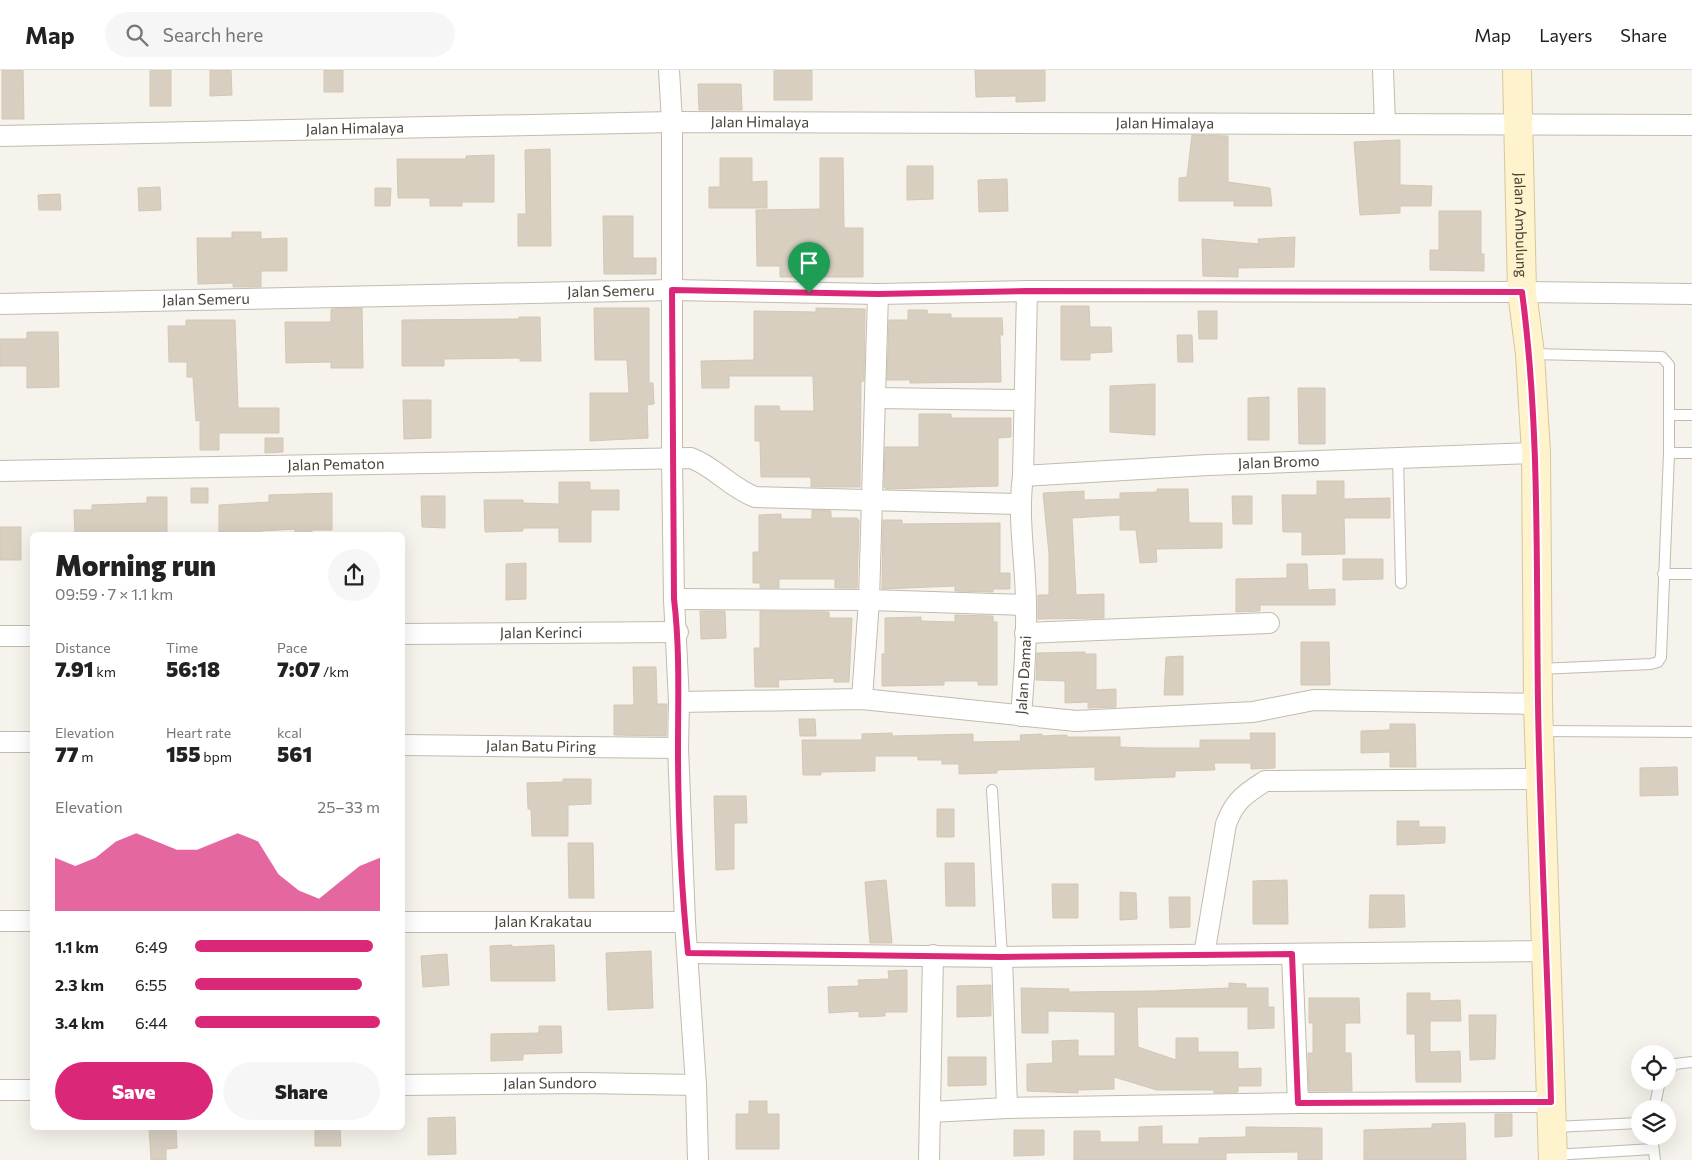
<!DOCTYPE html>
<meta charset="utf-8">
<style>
body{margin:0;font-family:Commissioner,sans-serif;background:#f6f6f6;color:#222;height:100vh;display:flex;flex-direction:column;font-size:19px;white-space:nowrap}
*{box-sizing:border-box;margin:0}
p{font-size:16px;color:#767676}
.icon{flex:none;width:28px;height:28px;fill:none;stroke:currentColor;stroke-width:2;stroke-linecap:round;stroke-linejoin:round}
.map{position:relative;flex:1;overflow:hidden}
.panel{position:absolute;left:30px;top:462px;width:375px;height:598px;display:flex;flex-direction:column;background:#fff;border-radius:8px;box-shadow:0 5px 20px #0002}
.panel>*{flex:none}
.buttons{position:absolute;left:1631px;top:975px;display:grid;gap:10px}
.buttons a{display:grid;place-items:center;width:45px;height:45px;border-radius:50%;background:#fff;box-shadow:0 5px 20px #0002;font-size:25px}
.pin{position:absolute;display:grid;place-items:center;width:42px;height:42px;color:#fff;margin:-51px -21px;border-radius:50% 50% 50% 0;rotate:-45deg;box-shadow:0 0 5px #0007}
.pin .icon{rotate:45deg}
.round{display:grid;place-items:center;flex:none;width:52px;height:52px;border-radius:26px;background:#f6f6f6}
.head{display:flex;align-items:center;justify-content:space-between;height:85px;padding:0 25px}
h1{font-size:28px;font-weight:800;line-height:38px}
.metrics{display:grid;grid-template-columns:repeat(3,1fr);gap:8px;height:85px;padding:5px 25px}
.metrics div{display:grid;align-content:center}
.metrics b{font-size:21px;font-weight:800}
.metrics small{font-size:14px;font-weight:400}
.metrics p{font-size:14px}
.chart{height:140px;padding:10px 25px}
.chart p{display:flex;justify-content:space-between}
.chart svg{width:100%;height:90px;margin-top:5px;fill:#db2777;opacity:.7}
.cta{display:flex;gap:10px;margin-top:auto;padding:10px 25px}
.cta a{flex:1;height:58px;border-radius:30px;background:#db2777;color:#fff;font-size:20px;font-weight:800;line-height:58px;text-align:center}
.cta a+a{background:#f6f6f6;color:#222}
ul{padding:0 25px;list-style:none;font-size:16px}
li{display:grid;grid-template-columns:80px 60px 1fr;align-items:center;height:38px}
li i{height:12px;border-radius:6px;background:#db2777}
header{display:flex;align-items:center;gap:30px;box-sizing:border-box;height:70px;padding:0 25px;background:#fff;border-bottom:1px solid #e0e0e0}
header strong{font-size:24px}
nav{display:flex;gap:28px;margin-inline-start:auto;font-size:18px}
.search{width:350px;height:45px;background:#f6f6f6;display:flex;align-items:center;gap:12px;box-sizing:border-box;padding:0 18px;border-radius:28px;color:#767676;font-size:19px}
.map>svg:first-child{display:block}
.building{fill:#d8cfc1;stroke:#d3c7b4}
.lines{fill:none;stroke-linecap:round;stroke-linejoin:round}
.lane-casing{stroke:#c2bbae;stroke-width:12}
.street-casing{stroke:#c2bbae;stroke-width:22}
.secondary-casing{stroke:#d6c79b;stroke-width:30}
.lane{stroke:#fff;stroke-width:10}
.street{stroke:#fff;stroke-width:20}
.secondary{stroke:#fff3cd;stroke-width:28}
.route-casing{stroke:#fff;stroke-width:10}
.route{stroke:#db2777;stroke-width:6}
.labels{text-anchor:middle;stroke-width:5;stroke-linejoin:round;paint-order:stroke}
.street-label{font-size:15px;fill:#4b4439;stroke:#fff}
</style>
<header>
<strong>Map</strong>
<div class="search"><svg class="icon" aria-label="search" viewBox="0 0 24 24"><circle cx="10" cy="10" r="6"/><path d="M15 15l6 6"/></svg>Search here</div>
<nav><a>Map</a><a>Layers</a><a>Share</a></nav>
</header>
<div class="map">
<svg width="1692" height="1090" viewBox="0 0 1692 1090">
<rect width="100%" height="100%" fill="#f6f3ec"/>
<path class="building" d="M 2,0 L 23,0 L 24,49 L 2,49 Z
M 150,0 L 171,0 L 171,36 L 150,36 Z
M 210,0 L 231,0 L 232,25 L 210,26 Z
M 324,0 L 343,0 L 343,22 L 324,22 Z
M 774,0 L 812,0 L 812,30 L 774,30 Z
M 975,0 L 1045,0 L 1045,31 L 1016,32 L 1016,26 L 976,27 Z
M 698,14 L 741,14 L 742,40 L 699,40 Z
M 1192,65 L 1228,66 L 1228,112 L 1270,118 L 1272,136 L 1234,136 L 1234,131 L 1179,131 L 1179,108 L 1187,107 Z
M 1400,70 L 1400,115 L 1432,116 L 1431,136 L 1400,136 L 1400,143 L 1360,145 L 1354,72 Z
M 550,79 L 551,176 L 518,176 L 518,144 L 526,144 L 525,80 Z
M 494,85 L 494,132 L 462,132 L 462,136 L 430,136 L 430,128 L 398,128 L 397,89 L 466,89 L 466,86 Z
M 720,88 L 752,88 L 752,112 L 767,111 L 767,138 L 709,138 L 709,117 L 720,117 Z
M 820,88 L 843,88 L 844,158 L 863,158 L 863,207 L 780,207 L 780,196 L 757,196 L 756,140 L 820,139 Z
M 907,96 L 933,96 L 933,129 L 907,130 Z
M 1007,109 L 1008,141 L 979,142 L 978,110 Z
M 160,117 L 161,140 L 139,141 L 138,118 Z
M 375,118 L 391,118 L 390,136 L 375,136 Z
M 60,124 L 61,140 L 39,140 L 38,125 Z
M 1439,141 L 1481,141 L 1481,184 L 1484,184 L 1484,201 L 1430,200 L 1430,180 L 1439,180 Z
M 603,146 L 633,146 L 633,188 L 656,188 L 656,204 L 604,204 Z
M 232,162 L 261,162 L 261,169 L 287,168 L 287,201 L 261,201 L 261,217 L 233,217 L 233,213 L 198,214 L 197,168 L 232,168 Z
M 1295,167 L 1294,197 L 1238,198 L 1238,207 L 1203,206 L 1202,169 L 1259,174 L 1258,169 Z
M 1061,236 L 1089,236 L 1090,257 L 1111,257 L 1112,282 L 1090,283 L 1090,290 L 1061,290 Z
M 362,238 L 363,298 L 331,298 L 331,292 L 286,293 L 285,252 L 331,252 L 331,239 Z
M 594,238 L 649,238 L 649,313 L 653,313 L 654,334 L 647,335 L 648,368 L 590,371 L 590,323 L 629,323 L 627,290 L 595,290 Z
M 816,238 L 865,239 L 864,311 L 861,311 L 860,417 L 811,417 L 811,407 L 761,407 L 760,371 L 755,371 L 755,336 L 779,336 L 780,341 L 814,341 L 813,306 L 729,306 L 729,318 L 702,318 L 701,291 L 754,290 L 754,241 L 816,242 Z
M 908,240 L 927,240 L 928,244 L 951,244 L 951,248 L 1002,248 L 1003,265 L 1000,265 L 1001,312 L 910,313 L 910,310 L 887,310 L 889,250 L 908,250 Z
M 1198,241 L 1217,241 L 1217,269 L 1199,269 Z
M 519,247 L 540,247 L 541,291 L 520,291 L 520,288 L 444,289 L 444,296 L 402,296 L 402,250 L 519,249 Z
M 186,250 L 235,250 L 238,338 L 279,338 L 279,363 L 219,363 L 219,380 L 200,380 L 200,350 L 196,351 L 193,307 L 187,307 L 187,292 L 169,292 L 168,256 L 186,256 Z
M 27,262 L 58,262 L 59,317 L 27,318 L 27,296 L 0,296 L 0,269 L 27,269 Z
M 1177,265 L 1192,265 L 1193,292 L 1178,292 Z
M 1155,314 L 1155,365 L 1110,362 L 1110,316 Z
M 1298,318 L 1325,318 L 1325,374 L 1299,374 Z
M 1269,327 L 1269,370 L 1248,370 L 1248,328 Z
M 403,330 L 431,330 L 431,368 L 404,369 Z
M 919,344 L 951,344 L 951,348 L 1011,348 L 1011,367 L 998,368 L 998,416 L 886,419 L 884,417 L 885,377 L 919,377 Z
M 265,368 L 283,368 L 283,382 L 265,383 Z
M 1317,411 L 1344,411 L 1344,429 L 1390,428 L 1390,448 L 1344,448 L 1345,484 L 1302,485 L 1302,462 L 1283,462 L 1282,425 L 1317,425 Z
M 559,412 L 590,412 L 590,420 L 619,420 L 619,440 L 591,440 L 591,472 L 559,472 L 559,458 L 523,458 L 523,461 L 485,462 L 484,430 L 523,430 L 523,433 L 559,434 Z
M 191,418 L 208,418 L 208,433 L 191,433 Z
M 1157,419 L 1188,419 L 1189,453 L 1222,453 L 1222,478 L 1156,479 L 1157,492 L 1140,493 L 1136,460 L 1120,460 L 1120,445 L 1072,448 L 1076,525 L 1104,524 L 1104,548 L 1038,549 L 1038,525 L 1049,525 L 1049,484 L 1043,423 L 1084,421 L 1084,430 L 1120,429 L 1120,423 L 1157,422 Z
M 332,423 L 332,460 L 312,460 L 312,465 L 295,465 L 295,459 L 260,461 L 260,465 L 245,465 L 245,462 L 219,462 L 219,435 L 269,432 L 269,425 Z
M 421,426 L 445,426 L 445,458 L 422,457 Z
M 1232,426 L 1252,426 L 1252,454 L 1233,454 Z
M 147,427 L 167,427 L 167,465 L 75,465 L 74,440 L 92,440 L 92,435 L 147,433 Z
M 812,440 L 831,441 L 831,448 L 857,448 L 859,451 L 857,518 L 835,518 L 835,509 L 779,509 L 779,518 L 760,518 L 760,513 L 753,513 L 753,482 L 759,482 L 759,445 L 781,444 L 781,449 L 812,449 Z
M 883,450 L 902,450 L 902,454 L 1000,453 L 1000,503 L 1010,503 L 1010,519 L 993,519 L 993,522 L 955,521 L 955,516 L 882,519 Z
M 0,457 L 21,457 L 21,490 L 0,490 Z
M 1343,489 L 1383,489 L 1383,509 L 1343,510 Z
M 526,493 L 526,529 L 506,530 L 506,494 Z
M 1287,494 L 1307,494 L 1308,520 L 1335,519 L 1335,535 L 1260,535 L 1260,541 L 1236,542 L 1236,509 L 1287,508 Z
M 700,541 L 725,541 L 726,568 L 701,569 Z
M 760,541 L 829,542 L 829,548 L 852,548 L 849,612 L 834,612 L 834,608 L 778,610 L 779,617 L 755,617 L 754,578 L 760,578 Z
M 955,545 L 993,546 L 993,552 L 997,552 L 997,615 L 978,615 L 978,611 L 944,611 L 944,615 L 882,616 L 882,584 L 885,584 L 885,548 L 921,547 L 921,551 L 955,552 Z
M 1301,572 L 1329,572 L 1330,615 L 1301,615 Z
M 1085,582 L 1085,584 L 1096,584 L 1096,620 L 1116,619 L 1116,637 L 1088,638 L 1088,632 L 1065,633 L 1065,611 L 1036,610 L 1037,583 Z
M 1183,586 L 1183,625 L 1164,625 L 1166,587 Z
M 633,597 L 656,597 L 657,634 L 667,634 L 666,666 L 614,665 L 614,635 L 634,635 Z
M 799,649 L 815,649 L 816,666 L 800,666 Z
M 1390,654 L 1415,654 L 1416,697 L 1390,697 L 1390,682 L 1361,683 L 1361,661 L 1390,660 Z
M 892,663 L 892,666 L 973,664 L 973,672 L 1021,671 L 1020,665 L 1042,664 L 1042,666 L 1067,665 L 1067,667 L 1120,667 L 1120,677 L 1148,678 L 1200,678 L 1200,670 L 1251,670 L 1250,663 L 1275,663 L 1275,698 L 1251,699 L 1251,693 L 1214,693 L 1215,700 L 1175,701 L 1175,707 L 1095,710 L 1095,697 L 997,700 L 997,703 L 959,704 L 959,694 L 942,694 L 942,690 L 918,690 L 918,686 L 875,686 L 875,701 L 821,702 L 821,705 L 803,705 L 802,670 L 862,670 L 862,664 Z
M 1677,697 L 1678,725 L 1640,726 L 1640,698 Z
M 563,709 L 591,709 L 591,734 L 568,735 L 568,766 L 532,766 L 531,739 L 528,739 L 527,713 L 563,712 Z
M 714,726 L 746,726 L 747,753 L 734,753 L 734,799 L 716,800 Z
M 937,739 L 954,739 L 954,767 L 937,767 Z
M 1397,751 L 1419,751 L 1419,757 L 1445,757 L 1445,773 L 1397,775 Z
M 568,773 L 593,773 L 594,828 L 569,828 Z
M 945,793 L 974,793 L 975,836 L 946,836 Z
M 886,810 L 892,873 L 870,873 L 865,812 Z
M 1287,810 L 1288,854 L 1253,854 L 1253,811 Z
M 1052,814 L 1078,814 L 1078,848 L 1053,848 Z
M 1120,822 L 1136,823 L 1137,849 L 1120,850 Z
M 1370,825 L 1404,825 L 1405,857 L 1369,858 Z
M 1169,827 L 1190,827 L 1190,857 L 1170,858 Z
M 512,875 L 512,877 L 554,875 L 555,911 L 491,911 L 490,876 Z
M 651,881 L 653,938 L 608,940 L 606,883 Z
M 447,884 L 449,915 L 423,917 L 421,886 Z
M 907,900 L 907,942 L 885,942 L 885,946 L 859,947 L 859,941 L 829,943 L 828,917 L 859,916 L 858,910 L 889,909 L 888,901 Z
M 1229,913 L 1246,914 L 1246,918 L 1268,918 L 1268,937 L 1274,937 L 1274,958 L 1248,959 L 1248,937 L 1137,937 L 1138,977 L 1176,990 L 1176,968 L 1198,968 L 1198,982 L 1238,982 L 1238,999 L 1261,998 L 1261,1016 L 1238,1016 L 1238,1022 L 1214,1023 L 1214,1020 L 1157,1020 L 1114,1007 L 1114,1019 L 1078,1020 L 1078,1023 L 1027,1021 L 1027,994 L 1053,993 L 1052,971 L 1078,970 L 1078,986 L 1115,986 L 1115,942 L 1048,941 L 1048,963 L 1022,963 L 1021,918 L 1069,919 L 1069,922 L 1154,921 L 1229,918 Z
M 991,915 L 991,946 L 957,947 L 957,916 Z
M 1407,923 L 1430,923 L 1430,931 L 1460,930 L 1461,951 L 1430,951 L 1430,982 L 1460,981 L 1461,1012 L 1416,1012 L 1415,964 L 1407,964 Z
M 1309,928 L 1359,928 L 1360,953 L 1345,953 L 1345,983 L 1351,983 L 1352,1021 L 1309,1021 L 1308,983 L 1313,983 L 1313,953 L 1309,953 Z
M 1469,945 L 1496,945 L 1495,989 L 1470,990 Z
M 539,956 L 561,956 L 562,983 L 523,984 L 523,990 L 491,991 L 491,964 L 539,963 Z
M 948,987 L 986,987 L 986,1015 L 948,1016 Z
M 749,1031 L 767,1031 L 767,1044 L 779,1044 L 779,1079 L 736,1079 L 736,1044 L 749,1044 Z
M 1495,1044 L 1512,1044 L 1512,1066 L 1495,1067 Z
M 455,1047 L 456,1084 L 428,1085 L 428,1048 Z
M 1465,1053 L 1466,1090 L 1364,1090 L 1364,1060 L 1432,1058 L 1432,1054 Z
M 1162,1056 L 1162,1074 L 1199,1074 L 1199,1068 L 1246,1067 L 1246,1057 L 1322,1058 L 1322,1090 L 1298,1090 L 1298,1082 L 1226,1083 L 1226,1090 L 1074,1090 L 1074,1061 L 1100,1061 L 1100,1072 L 1139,1072 L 1139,1057 Z
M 149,1058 L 176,1058 L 177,1078 L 166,1079 L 166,1090 L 151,1090 Z
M 315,1058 L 340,1058 L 341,1076 L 315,1076 Z
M 1014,1060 L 1044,1060 L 1044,1085 L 1014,1086 Z"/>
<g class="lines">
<defs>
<path id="lane" d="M 1532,284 L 1662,287 L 1669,295 L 1669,383 L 1661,587 L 1658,592 L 1651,594 L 1539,599
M 1669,345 L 1692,345
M 1669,383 L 1692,383
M 1398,388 L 1401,513
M 1663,504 L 1692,504
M 1541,661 L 1692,662
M 992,720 L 1002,887
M 1668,1001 L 1675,994 L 1692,992
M 1654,1039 L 1660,1011
M 1554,1057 L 1640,1053
M 1652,1066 L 1655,1090
M 1554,1085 L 1653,1079"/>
<g id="street">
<path d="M 669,0 L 672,52 L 672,388 L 674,529 L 679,632 L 678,678 L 685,852 L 696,1015 L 698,1090"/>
<path d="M 1383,0 L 1385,54"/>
<path id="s1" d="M 0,66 L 672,52 L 1692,55"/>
<path id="s2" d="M 0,234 L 672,220 L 878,224 L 1027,221 L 1522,222 L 1692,224"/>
<path d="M 875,328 L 1024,330"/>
<path id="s3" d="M 0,401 L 691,388 C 715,397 731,418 755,427 L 1019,434"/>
<path id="s4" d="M 1023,406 L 1208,395 L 1536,383"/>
<path d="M 674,529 L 869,530 L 1026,535"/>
<path d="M 1025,563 L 1269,553"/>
<path id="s5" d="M 402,564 L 678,562"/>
<path d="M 0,566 L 32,566"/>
<path d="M 862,629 L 869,530 L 878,224"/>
<path d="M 679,632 L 862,629 L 1076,651 L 1253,642 L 1314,630 L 1538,634"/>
<path id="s6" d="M 1021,646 C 1024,609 1027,572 1026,535 C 1026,492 1017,450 1023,406 L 1027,221"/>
<path d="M 0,672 L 32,672"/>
<path id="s7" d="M 402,675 L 678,678"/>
<path d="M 0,851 L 32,851"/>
<path id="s8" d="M 402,852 L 685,852"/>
<path d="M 688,883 L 1002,887 L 1547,881"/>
<path d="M 1292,884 L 1298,1033"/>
<path d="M 1204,885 L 1226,754 C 1235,730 1245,724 1265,711 L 1540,709"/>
<path d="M 1002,887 L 1007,1038 L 1298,1033 L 1551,1032"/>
<path id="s9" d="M 402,1015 L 584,1013 L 696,1015"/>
<path d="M 0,1020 L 32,1020"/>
<path d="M 931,1042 L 1007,1038"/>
<path d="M 929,1090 L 933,885"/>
</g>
<g id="secondary">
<path id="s10" d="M 1517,0 L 1522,222 L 1530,284 L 1536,383 L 1538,634 L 1553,1090"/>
</g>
</defs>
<use href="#lane" class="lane-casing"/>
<use href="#street" class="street-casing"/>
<use href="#secondary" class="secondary-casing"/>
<use href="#lane" class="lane"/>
<use href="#street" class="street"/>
<use href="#secondary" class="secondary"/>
</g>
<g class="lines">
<defs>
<path id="route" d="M 672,220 L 878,224 L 1027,221 L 1522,222 C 1540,358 1536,495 1538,633 C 1540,766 1548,899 1551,1032 L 1298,1033 L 1292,884 L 1002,887 L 688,883 C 681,816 678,746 678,678 C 678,628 680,579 674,529 Z"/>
</defs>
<use href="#route" class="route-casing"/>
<use href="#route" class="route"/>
</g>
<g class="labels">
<g class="street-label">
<text dy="5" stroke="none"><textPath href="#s1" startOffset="760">Jalan Himalaya</textPath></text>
<text dy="5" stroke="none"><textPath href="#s1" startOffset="1165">Jalan Himalaya</textPath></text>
<text dy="5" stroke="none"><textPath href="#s1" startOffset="355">Jalan Himalaya</textPath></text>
<text dy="5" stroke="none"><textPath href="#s10" startOffset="155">Jalan Ambulung</textPath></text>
<text dy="5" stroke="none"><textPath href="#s2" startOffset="611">Jalan Semeru</textPath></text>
<text dy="5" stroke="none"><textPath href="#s2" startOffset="206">Jalan Semeru</textPath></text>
<text dy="5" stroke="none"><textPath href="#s4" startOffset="256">Jalan Bromo</textPath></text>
<text dy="5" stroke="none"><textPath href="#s3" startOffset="336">Jalan Pematon</textPath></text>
<text dy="5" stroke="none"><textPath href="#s5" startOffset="139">Jalan Kerinci</textPath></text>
<text dy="5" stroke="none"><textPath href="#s6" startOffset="41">Jalan Damai</textPath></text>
<text dy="5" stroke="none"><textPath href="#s7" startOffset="139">Jalan Batu Piring</textPath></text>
<text dy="5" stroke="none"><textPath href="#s8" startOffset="141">Jalan Krakatau</textPath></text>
<text dy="5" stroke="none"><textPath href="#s9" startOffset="148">Jalan Sundoro</textPath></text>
</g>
</g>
</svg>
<div class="buttons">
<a><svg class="icon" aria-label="locate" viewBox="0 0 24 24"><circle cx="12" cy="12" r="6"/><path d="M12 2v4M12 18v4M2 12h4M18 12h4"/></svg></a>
<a><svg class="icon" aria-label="layers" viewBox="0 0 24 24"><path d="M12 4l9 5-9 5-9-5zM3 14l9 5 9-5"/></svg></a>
</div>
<div class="pin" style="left:809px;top:223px;background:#1e9e55"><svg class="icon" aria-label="arrive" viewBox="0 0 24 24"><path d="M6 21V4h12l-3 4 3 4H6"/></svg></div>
<section class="panel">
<div class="head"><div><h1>Morning run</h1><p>09:59 · 7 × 1.1 km</p></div><a class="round"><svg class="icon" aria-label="share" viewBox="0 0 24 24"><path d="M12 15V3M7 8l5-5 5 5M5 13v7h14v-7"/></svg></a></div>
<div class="metrics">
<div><p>Distance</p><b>7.91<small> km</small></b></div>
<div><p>Time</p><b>56:18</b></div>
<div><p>Pace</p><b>7:07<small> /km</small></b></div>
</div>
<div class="metrics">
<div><p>Elevation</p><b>77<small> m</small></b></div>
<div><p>Heart rate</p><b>155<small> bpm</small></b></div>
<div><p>kcal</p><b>561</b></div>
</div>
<div class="chart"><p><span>Elevation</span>25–33 m</p>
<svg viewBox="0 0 160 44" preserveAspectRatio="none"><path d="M0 44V18L10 22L20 18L30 10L40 6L50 10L60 14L70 14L80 10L90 6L100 10L110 26L120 34L130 38L140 30L150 22L160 18V44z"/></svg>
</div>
<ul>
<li><b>1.1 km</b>6:49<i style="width:96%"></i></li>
<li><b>2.3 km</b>6:55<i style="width:90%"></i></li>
<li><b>3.4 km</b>6:44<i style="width:100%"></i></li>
</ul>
<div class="cta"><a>Save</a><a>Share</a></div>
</section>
</div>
